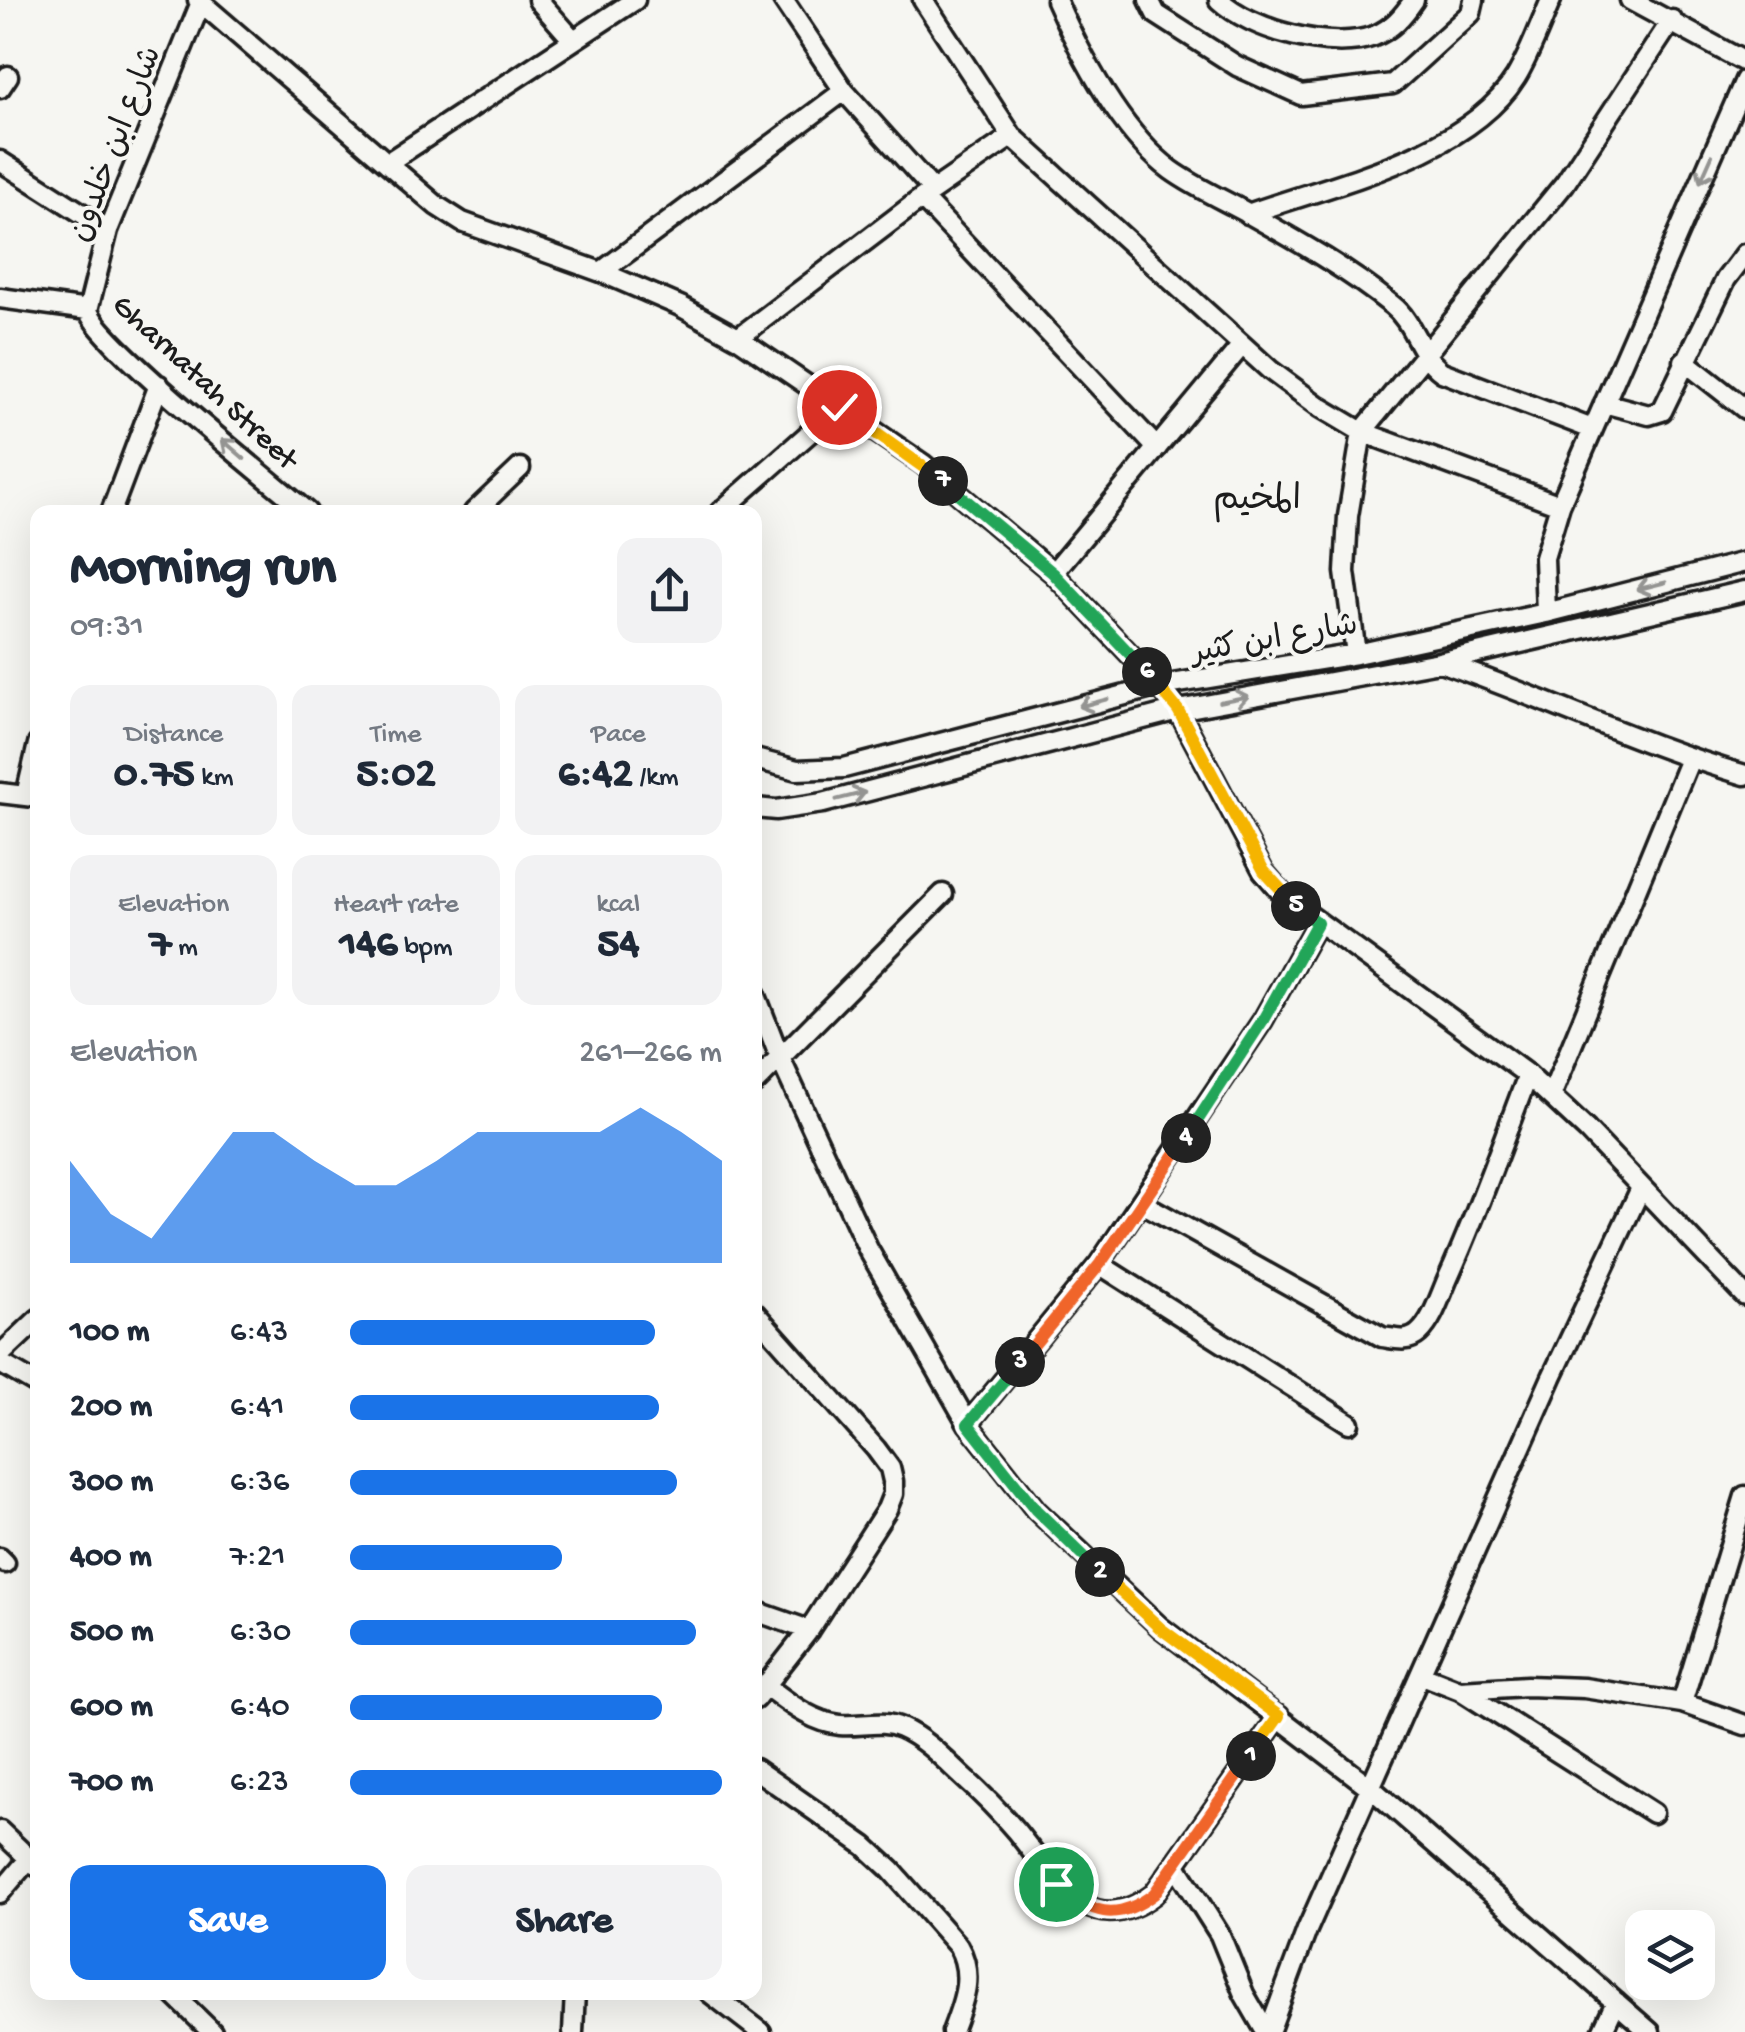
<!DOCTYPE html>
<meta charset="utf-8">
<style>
body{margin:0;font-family:"Gochi Hand","Playpen Sans Arabic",sans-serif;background:#f2f2f3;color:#1f2937;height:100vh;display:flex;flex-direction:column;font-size:38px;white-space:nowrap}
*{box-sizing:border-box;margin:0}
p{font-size:32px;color:#747a83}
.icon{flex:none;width:55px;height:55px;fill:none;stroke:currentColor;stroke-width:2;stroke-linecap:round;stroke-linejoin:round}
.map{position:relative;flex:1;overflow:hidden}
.details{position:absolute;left:30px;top:505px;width:732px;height:1495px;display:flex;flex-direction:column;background:#fff;border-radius:20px;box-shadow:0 10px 40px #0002}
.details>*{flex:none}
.buttons{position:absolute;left:1625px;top:1910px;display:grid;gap:20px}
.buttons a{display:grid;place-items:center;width:90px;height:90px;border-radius:20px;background:#fff;box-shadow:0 10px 40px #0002;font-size:50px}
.pin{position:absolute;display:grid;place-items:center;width:85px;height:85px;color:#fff;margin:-42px;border:5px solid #fff;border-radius:50%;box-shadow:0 2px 10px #0007}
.km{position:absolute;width:50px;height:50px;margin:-25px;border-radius:50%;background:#222;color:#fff;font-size:28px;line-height:50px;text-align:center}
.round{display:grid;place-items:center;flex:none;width:105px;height:105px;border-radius:20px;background:#f2f2f3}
.overview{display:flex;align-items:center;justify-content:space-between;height:170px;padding:0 40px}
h1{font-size:55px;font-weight:700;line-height:75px}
.metrics{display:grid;grid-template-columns:repeat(3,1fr);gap:15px;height:170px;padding:10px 40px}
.metrics div{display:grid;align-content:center;border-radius:20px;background:#f2f2f3;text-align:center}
.metrics b{font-size:42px;font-weight:700}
.metrics small{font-size:28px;font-weight:400}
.metrics p{font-size:28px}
.chart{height:280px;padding:20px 40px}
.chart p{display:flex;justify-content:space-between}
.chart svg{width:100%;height:180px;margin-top:10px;fill:#1a73e8;opacity:.7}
.action{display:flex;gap:20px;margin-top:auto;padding:20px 40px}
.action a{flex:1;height:115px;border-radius:20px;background:#1a73e8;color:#fff;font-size:40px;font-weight:700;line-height:115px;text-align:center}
.action a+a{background:#f2f2f3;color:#1f2937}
ul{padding:0 40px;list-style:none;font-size:32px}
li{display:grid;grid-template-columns:160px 120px 1fr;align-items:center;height:75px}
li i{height:25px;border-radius:12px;background:#1a73e8}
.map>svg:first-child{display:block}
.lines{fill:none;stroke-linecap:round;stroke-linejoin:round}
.minor-casing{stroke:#1c1c1c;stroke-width:25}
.minor{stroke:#f6f6f2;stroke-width:18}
.oneway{stroke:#949492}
.split-1-casing{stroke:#fff;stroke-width:20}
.split-2-casing{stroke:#fff;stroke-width:20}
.split-3-casing{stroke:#fff;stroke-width:20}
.split-4-casing{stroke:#fff;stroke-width:20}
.split-5-casing{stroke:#fff;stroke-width:20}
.split-6-casing{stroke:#fff;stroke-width:20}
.split-7-casing{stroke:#fff;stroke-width:20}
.split-8-casing{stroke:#fff;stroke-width:20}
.split-1{stroke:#f0652b;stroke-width:12}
.split-2{stroke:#f5b400;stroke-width:12}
.split-3{stroke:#22a559;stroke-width:12}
.split-4{stroke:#f0652b;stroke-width:12}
.split-5{stroke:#22a559;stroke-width:12}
.split-6{stroke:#f5b400;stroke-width:12}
.split-7{stroke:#22a559;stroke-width:12}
.split-8{stroke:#f5b400;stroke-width:12}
.labels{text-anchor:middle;stroke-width:8;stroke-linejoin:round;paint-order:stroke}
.street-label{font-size:32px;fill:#1c1c1c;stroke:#f6f6f2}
.neighbourhood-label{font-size:35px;fill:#1c1c1c;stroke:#f6f6f2}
</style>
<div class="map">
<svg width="1745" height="2032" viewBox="0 0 1745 2032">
<rect width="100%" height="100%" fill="#f6f6f2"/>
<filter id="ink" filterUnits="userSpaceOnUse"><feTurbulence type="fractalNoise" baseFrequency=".01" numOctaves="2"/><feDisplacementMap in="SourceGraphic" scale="20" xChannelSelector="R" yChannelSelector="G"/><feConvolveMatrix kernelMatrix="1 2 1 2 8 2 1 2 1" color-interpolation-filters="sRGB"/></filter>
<g filter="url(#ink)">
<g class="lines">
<defs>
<path id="minor" d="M 198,0 L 437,206 L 462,222 L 601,272 L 680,306 L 738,338 L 923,464 L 1053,573 L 1160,686 L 1178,710 L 1263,871 L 1286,898 L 1528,1075 L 1587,1130 L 1745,1296
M 538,0 L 573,40
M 783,0 L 844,91 L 933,190
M 923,0 L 1012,136 L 1270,370 L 1320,407 L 1362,432 L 1560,505
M 1056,0 C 1081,56 1121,133 1171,170 C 1196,188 1224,200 1251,215 C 1299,242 1349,270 1392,305 C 1415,323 1418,355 1442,372 L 1592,429
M 1149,0 L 1156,14 L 1237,66 L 1301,95 L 1393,84 L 1471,13 L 1474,0
M 1219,0 C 1251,30 1332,52 1374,36 C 1392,29 1403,16 1414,0
M 1630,0 L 1745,62
M 0,88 L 8,76
M 0,161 L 108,230
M 387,163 L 635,0
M 922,198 L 1157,448
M 1248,214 C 1332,184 1467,156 1516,77 C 1530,54 1540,25 1551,0
M 601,272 L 844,91
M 0,298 L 88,310
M 88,310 L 108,230 L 202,0
M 88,310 C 98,343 271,481 307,512
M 738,338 L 922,198 L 1012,136
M 1684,361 L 1745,409
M 1604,403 L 1649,415 L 1662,411 L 1726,279 L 1745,254
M 111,512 L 159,385
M 474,512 L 520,468
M 720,512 L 839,407
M 1053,573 L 1242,345
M 1546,613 L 1544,558 L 1560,505 L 1745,80
M 1356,654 L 1345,572 L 1348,516 L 1362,432 L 1565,183 L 1672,20
M 1440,662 C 1542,697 1641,745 1745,775
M 755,759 L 797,770 L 844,768 L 1160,686 L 1356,654 L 1546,613 L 1745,562
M 0,793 L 34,797
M 26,795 L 38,744
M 755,808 L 776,810 L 823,803 L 1178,710 L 1439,662 L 1745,591
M 755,993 L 780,1058 L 868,1249 L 968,1424 L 1036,1510 L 1160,1627 L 1371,1788 L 1650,2032
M 755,1083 L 943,894
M 1551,1096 L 1690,759
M 1142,1203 L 1382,1337 C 1396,1339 1408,1343 1419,1333 C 1433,1320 1440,1296 1448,1278 C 1478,1212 1502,1143 1528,1075
M 1099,1264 L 1349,1423
M 755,1313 L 876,1449 L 890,1468 L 893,1481 L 893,1494 L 887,1509 L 809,1630 L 755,1699
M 0,1355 L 38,1319
M 0,1363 L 38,1385
M 968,1424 L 1099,1264 L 1263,1020 L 1317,923
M 0,1558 L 5,1563
M 755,1611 L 809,1630
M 1422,1675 L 1460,1690 L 1653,1813
M 766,1686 C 788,1702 811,1722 840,1725 C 861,1727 881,1719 901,1728 C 924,1738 944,1759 962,1776 C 981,1793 1000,1812 1016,1831 C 1054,1877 1088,1944 1154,1894 L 1279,1716
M 1460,1690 L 1527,1686 L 1584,1688 L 1682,1703 L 1745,1725
M 1682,1703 L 1745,1496
M 755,1769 L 865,1846 L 891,1870 L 958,1946 C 975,1975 963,2003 952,2032
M 0,1831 L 38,1867
M 1175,1864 L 1220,1935 L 1244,1994 L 1266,2032
M 0,1893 L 29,1859
M 171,1992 L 212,2032
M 709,1992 L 761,2032
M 573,2032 L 575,1992
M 1269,2032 L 1307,1930 L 1552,1377 L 1641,1188
M 1602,2032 L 1616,2002"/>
</defs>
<use href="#minor" class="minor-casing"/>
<use href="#minor" class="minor"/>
</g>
<defs><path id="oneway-shaft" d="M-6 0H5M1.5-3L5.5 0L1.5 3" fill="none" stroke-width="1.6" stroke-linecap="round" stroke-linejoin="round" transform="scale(2.5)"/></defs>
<g class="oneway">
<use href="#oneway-shaft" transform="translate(1706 169) rotate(114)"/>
<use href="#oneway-shaft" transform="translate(233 449) rotate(-139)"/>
<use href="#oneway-shaft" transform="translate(1651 586) rotate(166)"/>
<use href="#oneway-shaft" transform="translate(1234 699) rotate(-11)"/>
<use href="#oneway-shaft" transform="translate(1093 703) rotate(165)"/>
<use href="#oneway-shaft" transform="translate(851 796) rotate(-14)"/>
</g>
</g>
<g class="lines" filter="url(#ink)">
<defs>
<path id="split-1" d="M 1056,1884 C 1091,1914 1116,1923 1154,1894 L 1251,1756"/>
<path id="split-2" d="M 1100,1572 L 1160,1628 L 1279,1716 L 1251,1756"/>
<path id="split-3" d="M 1020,1362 L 968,1424 L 1036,1510 L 1100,1572"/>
<path id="split-4" d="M 1020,1362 L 1100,1264 L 1186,1138"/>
<path id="split-5" d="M 1186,1138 L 1263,1020 L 1317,923 L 1296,906"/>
<path id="split-6" d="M 1147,672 L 1178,710 L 1264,871 L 1296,906"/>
<path id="split-7" d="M 943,481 L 1053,573 L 1147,672"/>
<path id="split-8" d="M 839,407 L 943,481"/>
</defs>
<use href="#split-1" class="split-1-casing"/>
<use href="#split-2" class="split-2-casing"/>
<use href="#split-3" class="split-3-casing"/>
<use href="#split-4" class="split-4-casing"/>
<use href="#split-5" class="split-5-casing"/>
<use href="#split-6" class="split-6-casing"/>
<use href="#split-7" class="split-7-casing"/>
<use href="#split-8" class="split-8-casing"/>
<use href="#split-1" class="split-1"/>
<use href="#split-2" class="split-2"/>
<use href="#split-3" class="split-3"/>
<use href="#split-4" class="split-4"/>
<use href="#split-5" class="split-5"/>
<use href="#split-6" class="split-6"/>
<use href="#split-7" class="split-7"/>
<use href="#split-8" class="split-8"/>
</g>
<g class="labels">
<g class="street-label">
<text transform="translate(113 143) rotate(-69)" y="11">شارع ابن خلدون</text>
<text transform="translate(207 380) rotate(43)" y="11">Gharnatah Street</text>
<text transform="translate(1274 636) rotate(-10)" y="11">شارع ابن كثير</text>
</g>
<g class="neighbourhood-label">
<text x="1257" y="508">المخيم</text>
</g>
</g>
</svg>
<div class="buttons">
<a><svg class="icon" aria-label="layers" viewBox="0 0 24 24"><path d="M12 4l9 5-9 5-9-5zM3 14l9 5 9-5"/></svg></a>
</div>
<div class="pin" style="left:1056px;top:1884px;background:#1e9e55"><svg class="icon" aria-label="arrive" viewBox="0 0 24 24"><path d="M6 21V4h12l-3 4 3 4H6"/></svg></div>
<div class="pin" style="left:839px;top:407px;background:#d93025"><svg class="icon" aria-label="check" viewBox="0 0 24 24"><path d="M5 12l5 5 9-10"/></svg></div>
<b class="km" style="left:1251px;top:1756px">1</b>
<b class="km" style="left:1100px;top:1572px">2</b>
<b class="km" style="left:1020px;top:1362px">3</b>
<b class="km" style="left:1186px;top:1138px">4</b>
<b class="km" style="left:1296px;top:906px">5</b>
<b class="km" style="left:1147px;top:672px">6</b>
<b class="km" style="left:943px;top:481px">7</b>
<section class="details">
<div class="overview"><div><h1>Morning run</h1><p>09:31</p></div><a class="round"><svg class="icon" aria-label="share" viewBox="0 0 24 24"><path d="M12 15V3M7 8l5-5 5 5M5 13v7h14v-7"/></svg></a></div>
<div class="metrics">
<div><p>Distance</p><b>0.75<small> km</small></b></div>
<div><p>Time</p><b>5:02</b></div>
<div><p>Pace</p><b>6:42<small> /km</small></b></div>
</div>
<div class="metrics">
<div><p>Elevation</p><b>7<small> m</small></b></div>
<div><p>Heart rate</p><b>146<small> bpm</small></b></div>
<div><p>kcal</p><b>54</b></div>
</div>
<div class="chart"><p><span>Elevation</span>261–266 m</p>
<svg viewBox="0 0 160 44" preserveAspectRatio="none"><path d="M0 44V19L10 32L20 38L30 25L40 12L50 12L60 19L70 25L80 25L90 19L100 12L110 12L120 12L130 12L140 6L150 12L160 19V44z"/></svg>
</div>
<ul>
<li><b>100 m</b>6:43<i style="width:82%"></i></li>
<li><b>200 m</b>6:41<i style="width:83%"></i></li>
<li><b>300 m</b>6:36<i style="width:88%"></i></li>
<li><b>400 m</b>7:21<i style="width:57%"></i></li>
<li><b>500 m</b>6:30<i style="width:93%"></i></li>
<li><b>600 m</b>6:40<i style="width:84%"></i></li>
<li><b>700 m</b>6:23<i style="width:100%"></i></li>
</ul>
<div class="action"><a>Save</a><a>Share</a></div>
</section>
</div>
